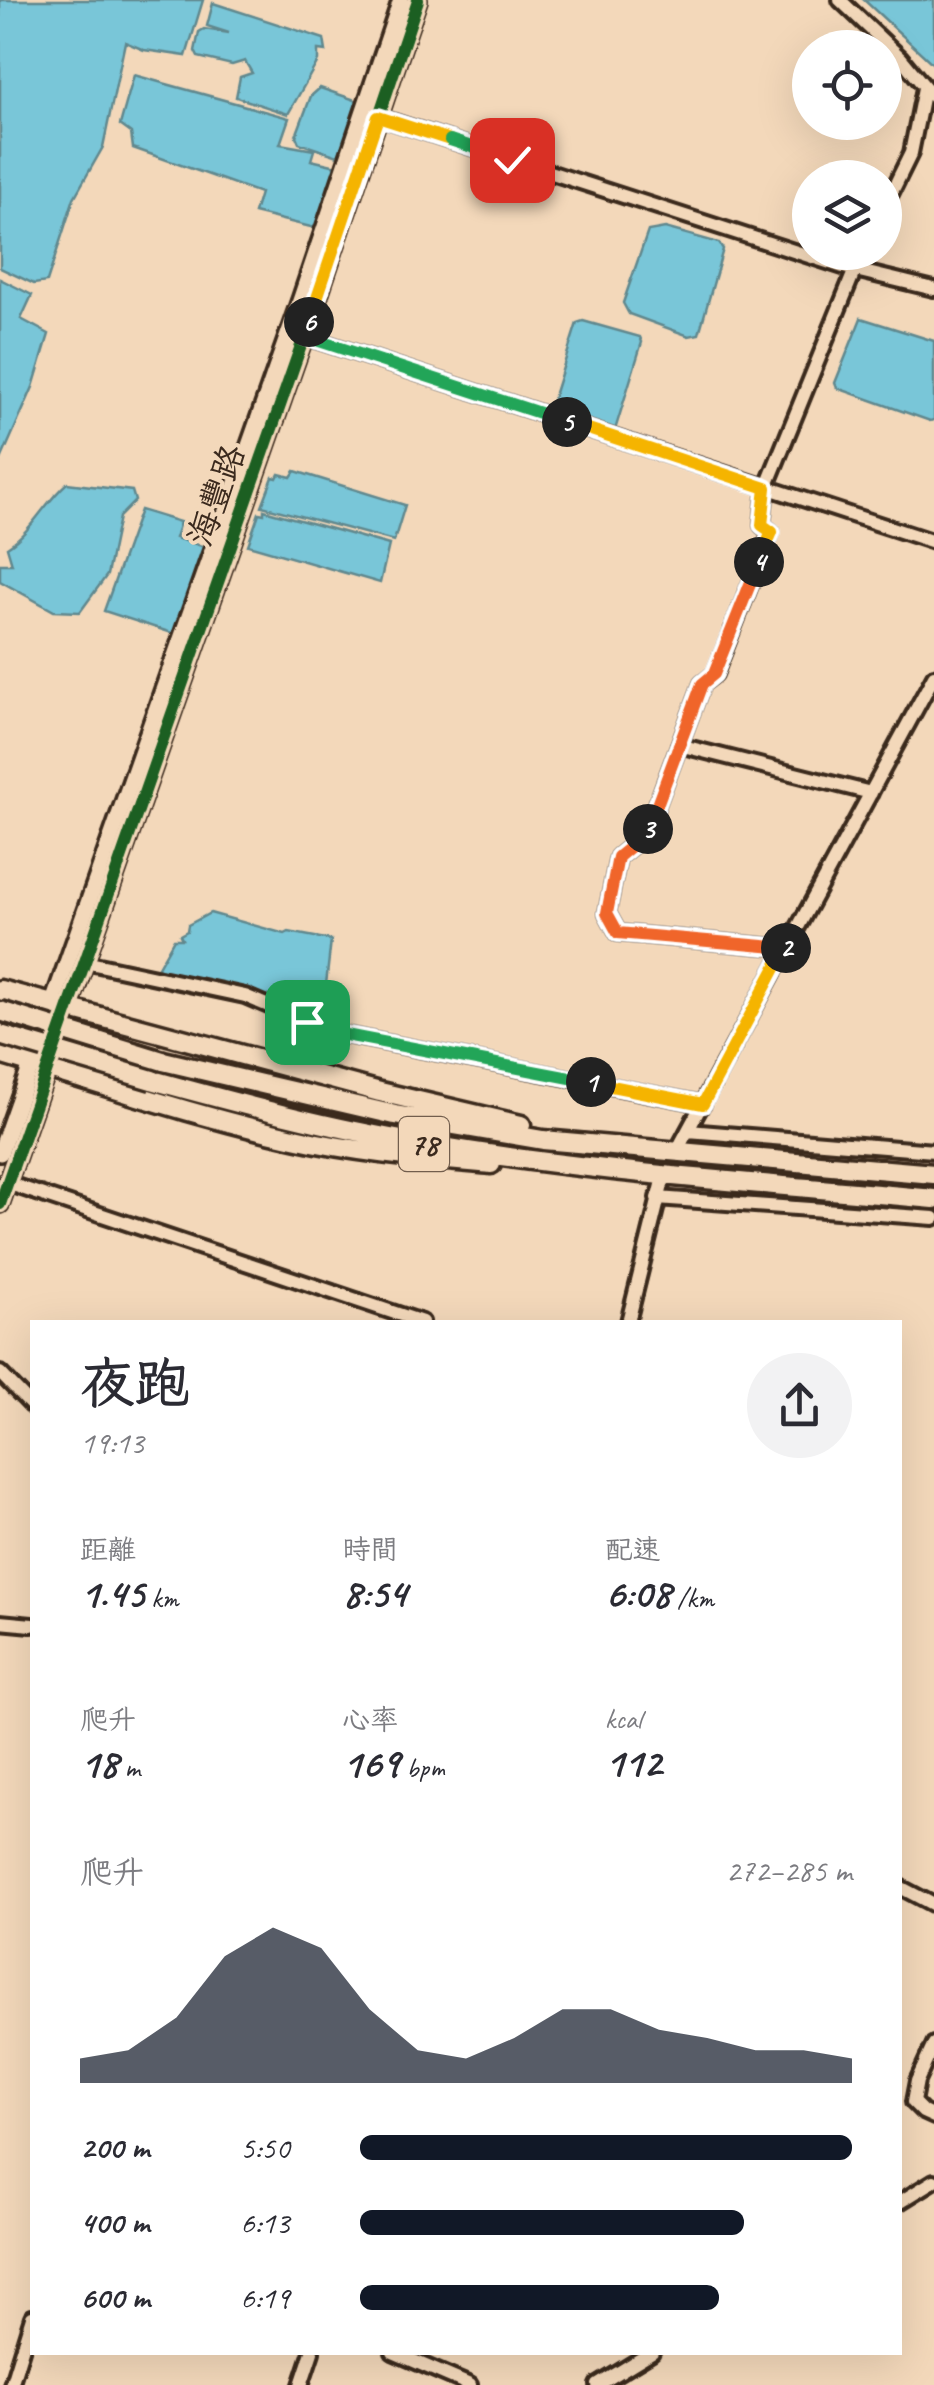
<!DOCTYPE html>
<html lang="zh-TW">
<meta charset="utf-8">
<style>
body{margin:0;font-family:Caveat,"LXGW WenKai TC",sans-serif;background:#f2f2f3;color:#2b2b33;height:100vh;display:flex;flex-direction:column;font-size:38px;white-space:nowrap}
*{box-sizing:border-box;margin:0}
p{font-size:32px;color:#7c7c81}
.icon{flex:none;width:55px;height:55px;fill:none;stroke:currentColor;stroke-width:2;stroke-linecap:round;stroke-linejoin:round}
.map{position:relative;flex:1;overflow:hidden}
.side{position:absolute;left:30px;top:1320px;width:872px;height:1035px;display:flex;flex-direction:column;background:#fff;border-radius:0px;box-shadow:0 10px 40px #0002}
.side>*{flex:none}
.fabs{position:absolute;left:792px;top:30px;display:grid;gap:20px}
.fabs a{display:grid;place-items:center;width:110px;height:110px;border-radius:50%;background:#fff;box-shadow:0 10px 40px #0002;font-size:50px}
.pin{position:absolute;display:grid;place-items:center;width:85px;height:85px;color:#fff;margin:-42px;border-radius:20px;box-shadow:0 5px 15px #0006}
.km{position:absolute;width:50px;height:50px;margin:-25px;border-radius:50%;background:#222;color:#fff;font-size:28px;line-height:50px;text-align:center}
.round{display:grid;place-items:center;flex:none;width:105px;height:105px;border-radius:52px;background:#f2f2f3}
.headline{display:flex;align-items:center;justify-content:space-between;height:170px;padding:0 50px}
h1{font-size:55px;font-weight:600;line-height:75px}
.metrics{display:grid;grid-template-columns:repeat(3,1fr);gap:15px;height:170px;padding:10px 50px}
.metrics div{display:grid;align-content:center}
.metrics b{font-size:42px;font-weight:600}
.metrics small{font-size:28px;font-weight:400}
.metrics p{font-size:28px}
.chart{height:280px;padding:20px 50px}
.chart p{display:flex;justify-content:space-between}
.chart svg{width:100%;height:180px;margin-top:10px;fill:#111827;opacity:.7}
ul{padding:0 50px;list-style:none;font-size:32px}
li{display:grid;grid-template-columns:160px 120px 1fr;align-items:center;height:75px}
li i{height:25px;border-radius:12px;background:#111827}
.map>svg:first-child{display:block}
.water{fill:#79c6d8;stroke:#60888e;stroke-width:2.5}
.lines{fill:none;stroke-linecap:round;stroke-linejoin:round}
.minor-casing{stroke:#3b2a1e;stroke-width:20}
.major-casing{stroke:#3b2a1e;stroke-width:22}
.highway-casing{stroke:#3b2a1e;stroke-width:25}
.minor{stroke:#f3d8ba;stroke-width:12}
.major{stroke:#f3d8ba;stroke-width:15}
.highway{stroke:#f3d8ba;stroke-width:18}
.highway-bridge-casing{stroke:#3b2a1e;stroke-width:25;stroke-linecap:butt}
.highway-bridge{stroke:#f3d8ba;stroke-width:18}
.cycleway-casing{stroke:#f3d8ba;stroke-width:19}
.cycleway{stroke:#1b5e20;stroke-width:12}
.split-1-casing{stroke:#fff;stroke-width:20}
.split-2-casing{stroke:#fff;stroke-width:20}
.split-3-casing{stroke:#fff;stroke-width:20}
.split-4-casing{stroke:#fff;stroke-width:20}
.split-5-casing{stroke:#fff;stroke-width:20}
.split-6-casing{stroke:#fff;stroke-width:20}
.split-7-casing{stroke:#fff;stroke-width:20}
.split-8-casing{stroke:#fff;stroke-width:20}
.split-1{stroke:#22a559;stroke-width:12}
.split-2{stroke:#f5b400;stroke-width:12}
.split-3{stroke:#f0652b;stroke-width:12}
.split-4{stroke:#f0652b;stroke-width:12}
.split-5{stroke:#f5b400;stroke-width:12}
.split-6{stroke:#22a559;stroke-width:12}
.split-7{stroke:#f5b400;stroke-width:12}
.split-8{stroke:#22a559;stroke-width:12}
.labels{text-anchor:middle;stroke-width:8;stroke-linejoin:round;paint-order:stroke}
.shield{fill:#f3d8ba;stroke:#725e4d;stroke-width:2.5}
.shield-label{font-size:32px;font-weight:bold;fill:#3b2a1e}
.street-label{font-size:35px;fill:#3b2a1e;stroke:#f3d8ba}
</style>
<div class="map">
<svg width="934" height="2385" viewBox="0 0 934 2385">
<rect width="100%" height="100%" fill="#f3d8ba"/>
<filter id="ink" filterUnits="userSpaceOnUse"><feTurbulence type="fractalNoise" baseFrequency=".01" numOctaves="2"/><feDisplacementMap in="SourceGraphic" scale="20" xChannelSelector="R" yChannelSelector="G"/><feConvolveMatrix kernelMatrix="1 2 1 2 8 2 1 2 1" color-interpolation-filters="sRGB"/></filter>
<g filter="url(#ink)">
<path class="water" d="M 0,0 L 203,0 L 186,56 L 144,50 L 125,42 L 103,147 L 74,198 L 47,282 L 34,284 L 0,268 Z
M 864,0 L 934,0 L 934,65 Z
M 213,3 L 324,39 L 326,51 L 318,50 L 318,61 L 288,114 L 236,97 L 240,77 L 252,73 L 245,61 L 232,65 L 198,57 L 195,51 L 199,32 L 204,29 L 229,33 L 207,26 Z
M 134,75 L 289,118 L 280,144 L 314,150 L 311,160 L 341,167 L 319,229 L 254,213 L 260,193 L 133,148 L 131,133 L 120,125 Z
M 320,88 L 367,104 L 347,155 L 338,156 L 299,143 L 296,136 L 311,96 Z
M 665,228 L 719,243 L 723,249 L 699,334 L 689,336 L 629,314 L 623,303 L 648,231 Z
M 0,279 L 32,295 L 21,319 L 49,334 L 33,387 L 0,462 Z
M 861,318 L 934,341 L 934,420 L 930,421 L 837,388 L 835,383 Z
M 583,321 L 640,337 L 642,342 L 615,430 L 600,434 L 548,415 L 577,323 Z
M 295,471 L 405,505 L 394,541 L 262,506 L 273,477 L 277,478 L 279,474 L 291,477 Z
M 67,483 L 132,491 L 135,501 L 119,517 L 107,575 L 80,612 L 54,611 L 0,581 L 0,564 L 12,564 L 7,547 C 33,530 44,503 67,483 Z
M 140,510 L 180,522 L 175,538 L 212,549 L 178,635 L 104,611 Z
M 264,510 L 389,545 L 380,583 L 248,545 L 259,513 L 264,514 Z
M 210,913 L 285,934 L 289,932 L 331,940 L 322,1020 L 270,997 L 160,971 L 158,967 L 174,939 L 182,939 L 180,935 L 187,931 L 188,925 Z"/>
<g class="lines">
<defs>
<path id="minor" d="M 840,0 L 901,58 L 934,98
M 379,117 L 843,267 L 934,289
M 885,206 L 911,153 L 924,88
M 304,336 L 934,542
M 679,745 L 871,793
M 786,948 L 618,933 L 607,913 L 618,857 L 646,834 L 702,684 L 715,674 L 771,532 L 762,525 L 766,488 L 862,252
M 85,962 L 245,996 L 330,1032 L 703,1104
M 688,1131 L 934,1151
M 681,1143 L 934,676
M 7,1183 L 422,1322
M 657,1198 L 934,1218
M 628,1322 L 662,1185
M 0,1373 L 32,1406
M 0,1622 L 32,1625
M 900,1887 L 934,1905
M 934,2044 L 917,2081 L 913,2102 L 923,2112 L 934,2117
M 900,2202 L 934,2181
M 393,2352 L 470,2385
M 11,2385 L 32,2317
M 301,2385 L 312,2352
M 598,2385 L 652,2352"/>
<path id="major" d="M 0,1153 L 301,298 L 401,0
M 0,1204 L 316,303 L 418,0"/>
<path id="highway" d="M 0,990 L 380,1092 L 521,1125
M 0,1054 C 98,1083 194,1116 294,1138 C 359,1153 425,1158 491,1164
M 163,1061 L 395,1115 L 543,1140 L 934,1174
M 152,1080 C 240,1104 329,1128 419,1143 C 589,1173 762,1183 934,1199"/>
</defs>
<use href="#minor" class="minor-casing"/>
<use href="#major" class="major-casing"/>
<use href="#highway" class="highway-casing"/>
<use href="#minor" class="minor"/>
<use href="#major" class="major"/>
<use href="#highway" class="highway"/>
<defs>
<path id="highway-bridge" d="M 0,1011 L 163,1061
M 0,1035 L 152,1080"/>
</defs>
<use href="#highway-bridge" class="highway-bridge-casing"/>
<use href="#highway-bridge" class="highway-bridge"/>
<defs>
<path id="cycleway" d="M 0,1204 L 316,303 L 418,0"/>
</defs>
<use href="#cycleway" class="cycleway-casing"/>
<use href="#cycleway" class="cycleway"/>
</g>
</g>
<g class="lines" filter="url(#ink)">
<defs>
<path id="split-1" d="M 307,1022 L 330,1032 L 591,1082"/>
<path id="split-2" d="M 591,1082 L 703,1104 L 786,948"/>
<path id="split-3" d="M 648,829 L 646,834 L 618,857 L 607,913 L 618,933 L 786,948"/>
<path id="split-4" d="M 648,829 L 702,684 L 714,674 L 759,562"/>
<path id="split-5" d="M 567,422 L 766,488 L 762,525 L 772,532 L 759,562"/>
<path id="split-6" d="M 309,322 L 304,336 L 567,422"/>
<path id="split-7" d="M 309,322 L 378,117 L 450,140"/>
<path id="split-8" d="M 450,140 L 512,160"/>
</defs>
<use href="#split-1" class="split-1-casing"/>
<use href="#split-2" class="split-2-casing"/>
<use href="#split-3" class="split-3-casing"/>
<use href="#split-4" class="split-4-casing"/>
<use href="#split-5" class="split-5-casing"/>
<use href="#split-6" class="split-6-casing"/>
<use href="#split-7" class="split-7-casing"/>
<use href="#split-8" class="split-8-casing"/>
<use href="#split-1" class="split-1"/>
<use href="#split-2" class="split-2"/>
<use href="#split-3" class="split-3"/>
<use href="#split-4" class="split-4"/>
<use href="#split-5" class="split-5"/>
<use href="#split-6" class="split-6"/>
<use href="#split-7" class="split-7"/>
<use href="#split-8" class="split-8"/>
</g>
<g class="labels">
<rect class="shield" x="399" y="1117" width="50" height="54" rx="8"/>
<g class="shield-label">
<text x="424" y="1155">78</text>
</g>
<g class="street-label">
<text transform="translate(216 495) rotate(-70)" y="12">海豐路</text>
</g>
</g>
</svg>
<div class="fabs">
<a><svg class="icon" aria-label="locate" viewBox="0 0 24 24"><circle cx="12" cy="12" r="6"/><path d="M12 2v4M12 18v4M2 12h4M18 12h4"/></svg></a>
<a><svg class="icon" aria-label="layers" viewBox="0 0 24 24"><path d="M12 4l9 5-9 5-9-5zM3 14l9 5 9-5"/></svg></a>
</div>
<div class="pin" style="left:307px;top:1022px;background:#1e9e55"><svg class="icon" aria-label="arrive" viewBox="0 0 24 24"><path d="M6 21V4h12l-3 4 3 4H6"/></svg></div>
<div class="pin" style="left:512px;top:160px;background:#d93025"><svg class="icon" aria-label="check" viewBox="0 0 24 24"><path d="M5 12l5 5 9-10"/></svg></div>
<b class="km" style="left:591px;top:1082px">1</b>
<b class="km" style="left:786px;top:948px">2</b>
<b class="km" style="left:648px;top:829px">3</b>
<b class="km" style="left:759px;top:562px">4</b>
<b class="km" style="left:567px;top:422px">5</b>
<b class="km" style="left:309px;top:322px">6</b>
<section class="side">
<div class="headline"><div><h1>夜跑</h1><p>19:13</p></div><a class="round"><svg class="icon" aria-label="share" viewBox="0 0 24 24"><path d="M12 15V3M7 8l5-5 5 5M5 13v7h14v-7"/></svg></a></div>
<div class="metrics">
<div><p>距離</p><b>1.45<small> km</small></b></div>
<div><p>時間</p><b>8:54</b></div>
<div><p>配速</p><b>6:08<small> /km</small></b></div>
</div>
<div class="metrics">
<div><p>爬升</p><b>18<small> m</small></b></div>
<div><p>心率</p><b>169<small> bpm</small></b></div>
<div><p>kcal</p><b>112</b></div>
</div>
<div class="chart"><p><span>爬升</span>272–285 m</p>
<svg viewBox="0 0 160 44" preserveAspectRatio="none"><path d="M0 44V38L10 36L20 28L30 13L40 6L50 11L60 26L70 36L80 38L90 33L100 26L110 26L120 31L130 33L140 36L150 36L160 38V44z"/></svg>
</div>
<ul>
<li><b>200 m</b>5:50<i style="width:100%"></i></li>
<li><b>400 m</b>6:13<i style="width:78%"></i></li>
<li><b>600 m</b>6:19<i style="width:73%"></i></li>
</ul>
</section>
</div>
